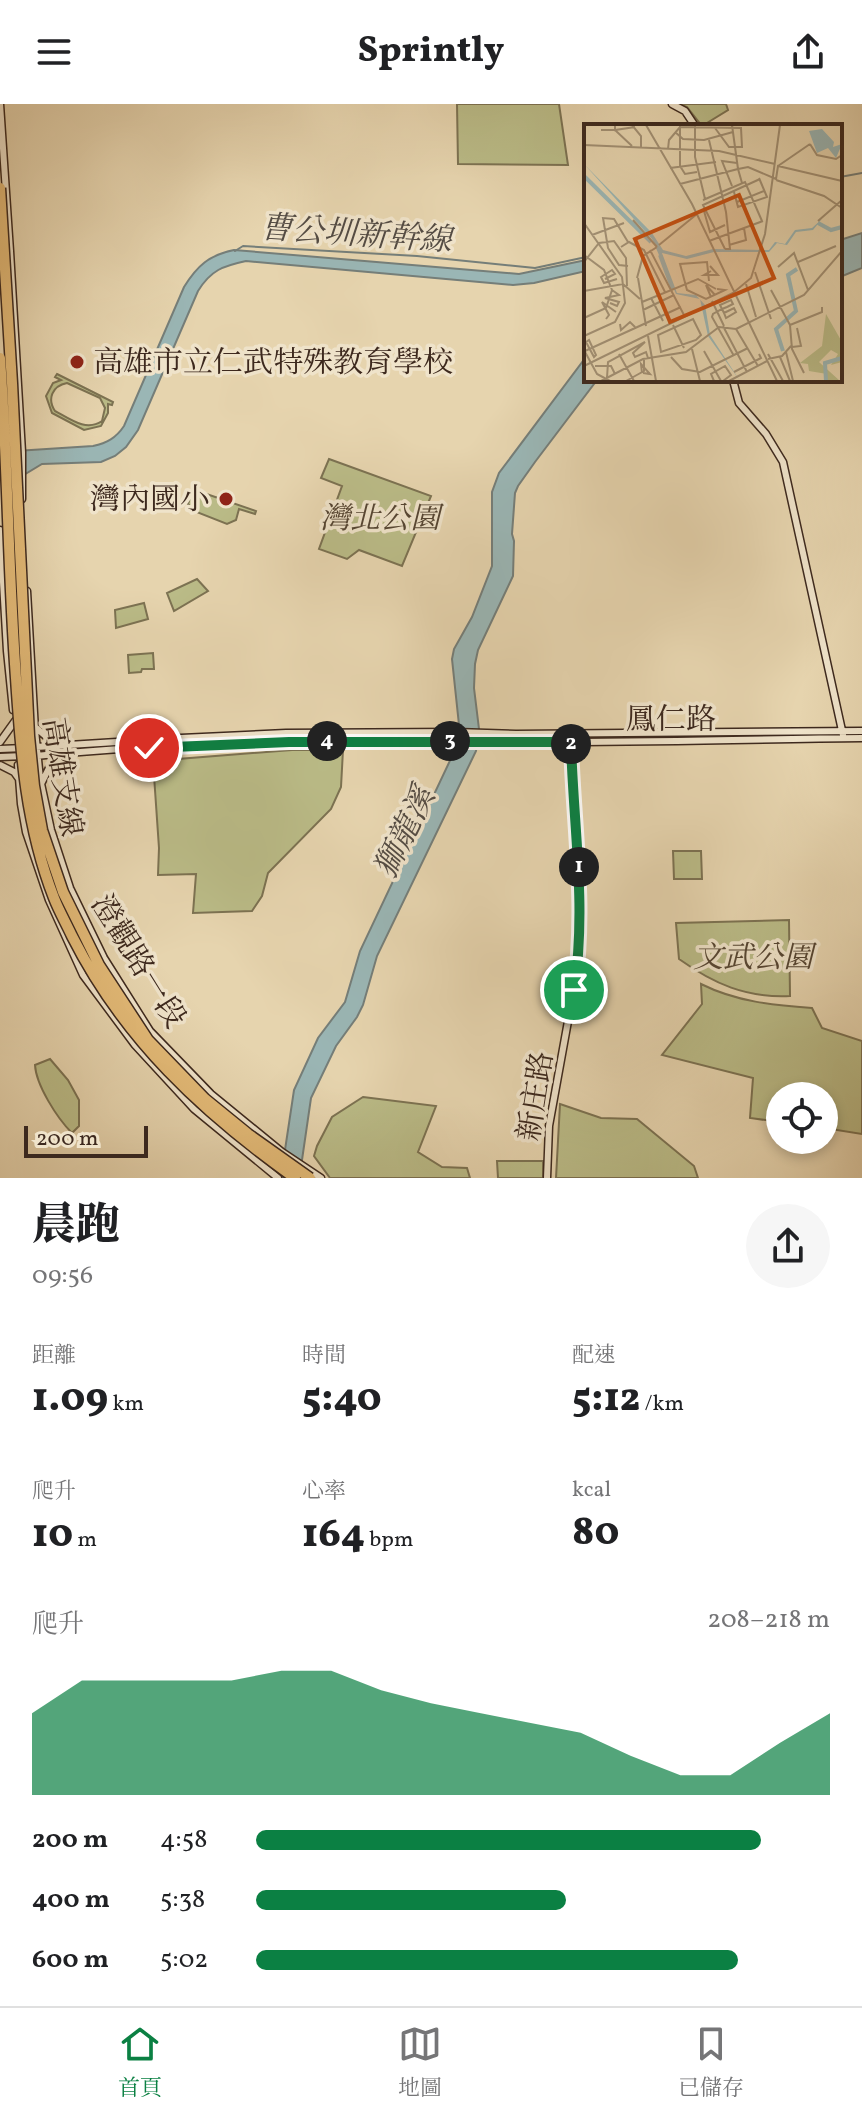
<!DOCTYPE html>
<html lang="zh-TW">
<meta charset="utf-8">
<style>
body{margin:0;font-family:Vollkorn,"Noto Serif TC",serif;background:#f6f6f6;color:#202124;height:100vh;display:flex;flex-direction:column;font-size:30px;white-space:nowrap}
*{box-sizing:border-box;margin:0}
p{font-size:26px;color:#757577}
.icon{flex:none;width:44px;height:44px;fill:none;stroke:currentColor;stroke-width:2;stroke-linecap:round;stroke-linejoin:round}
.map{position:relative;height:1074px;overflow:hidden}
.drawer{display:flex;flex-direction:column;background:#fff;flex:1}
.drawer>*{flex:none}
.fabs{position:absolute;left:766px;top:978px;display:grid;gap:16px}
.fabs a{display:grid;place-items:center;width:72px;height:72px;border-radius:50%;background:#fff;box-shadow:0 4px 12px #0003;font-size:40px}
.scale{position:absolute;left:24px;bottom:20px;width:124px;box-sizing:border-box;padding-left:8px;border:4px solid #3d291e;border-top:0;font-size:22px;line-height:28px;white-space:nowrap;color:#3d291e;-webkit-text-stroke:6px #efe3ca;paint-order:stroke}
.pin{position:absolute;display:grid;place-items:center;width:68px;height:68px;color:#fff;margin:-34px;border:4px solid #fff;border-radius:50%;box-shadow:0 2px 8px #0007}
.km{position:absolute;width:40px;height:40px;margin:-20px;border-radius:50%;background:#222;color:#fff;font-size:22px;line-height:40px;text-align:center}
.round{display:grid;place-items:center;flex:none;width:84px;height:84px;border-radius:42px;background:#f6f6f6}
.headline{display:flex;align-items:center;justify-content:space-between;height:136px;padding:0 32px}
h1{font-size:44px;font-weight:800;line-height:60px}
.figures{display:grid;grid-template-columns:repeat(3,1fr);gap:12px;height:136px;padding:8px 32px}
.figures div{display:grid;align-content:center}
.figures b{font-size:40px;font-weight:800}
.figures small{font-size:22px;font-weight:400}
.figures p{font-size:22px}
.chart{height:224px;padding:16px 32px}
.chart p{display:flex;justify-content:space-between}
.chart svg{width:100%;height:144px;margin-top:8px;fill:#0b8043;opacity:.7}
ul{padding:0 32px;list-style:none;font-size:26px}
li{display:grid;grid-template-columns:128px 96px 1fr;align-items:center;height:60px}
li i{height:20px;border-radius:10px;background:#0b8043}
header{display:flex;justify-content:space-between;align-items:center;height:104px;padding:0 32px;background:#fff;font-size:36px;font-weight:800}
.menu{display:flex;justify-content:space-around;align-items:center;height:112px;border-top:2px solid #e0e0e0;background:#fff;font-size:22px;color:#757577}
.menu a{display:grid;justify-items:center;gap:4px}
.menu .on{color:#0b8043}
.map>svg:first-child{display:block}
.green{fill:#babb87;stroke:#7c7252;stroke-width:2;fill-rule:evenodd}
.water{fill:#9ab6b5;stroke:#757e79;stroke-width:2}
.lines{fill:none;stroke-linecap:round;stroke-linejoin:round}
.stream{stroke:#757e79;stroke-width:2}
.secondary-casing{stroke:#3d291e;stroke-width:9}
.secondary{stroke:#efe3ca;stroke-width:6}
.highway-bridge-casing{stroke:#3d291e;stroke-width:13;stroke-linecap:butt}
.highway-bridge{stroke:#e3ba77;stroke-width:10}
.route-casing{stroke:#fff;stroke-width:16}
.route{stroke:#0b8043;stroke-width:10}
.poi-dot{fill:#8f2418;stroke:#efe3ca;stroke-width:3}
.labels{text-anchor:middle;stroke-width:7;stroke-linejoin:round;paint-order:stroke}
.poi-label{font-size:30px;fill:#3d291e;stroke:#efe3ca;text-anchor:start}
.park-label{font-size:30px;font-style:italic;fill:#564633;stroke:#efe3ca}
.street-label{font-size:30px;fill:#3d291e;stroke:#efe3ca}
.water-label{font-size:32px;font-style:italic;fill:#544c44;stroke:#efe3ca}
.inset-river{fill:none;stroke:#9ab6b5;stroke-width:4}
.inset-road{fill:none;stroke:#a29074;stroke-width:2}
.view{fill:#c64f10;fill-opacity:0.15;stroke:#c64f10;stroke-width:4}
.inset-edge{fill:none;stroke:#3d291e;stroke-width:4}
</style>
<header><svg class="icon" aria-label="menu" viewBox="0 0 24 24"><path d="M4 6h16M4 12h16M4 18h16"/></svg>Sprintly<svg class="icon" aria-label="share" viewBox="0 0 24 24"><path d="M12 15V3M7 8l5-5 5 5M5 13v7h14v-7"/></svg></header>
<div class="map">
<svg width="862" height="1074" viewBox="0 0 862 1074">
<rect width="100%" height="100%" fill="#e6d4ae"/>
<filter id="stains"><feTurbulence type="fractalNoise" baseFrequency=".0025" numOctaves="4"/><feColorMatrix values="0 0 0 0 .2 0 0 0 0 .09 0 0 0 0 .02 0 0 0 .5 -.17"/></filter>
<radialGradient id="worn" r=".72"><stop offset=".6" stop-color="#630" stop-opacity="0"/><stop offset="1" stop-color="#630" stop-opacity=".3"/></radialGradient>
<path class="green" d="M 457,0 L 559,0 L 568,61 L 458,60 Z
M 680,0 L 726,0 L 728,6 L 702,22 L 687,3 Z
M 57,270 L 113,298 L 112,301 L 108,300 L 108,309 L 101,322 L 84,326 L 52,309 L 46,292 L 53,279 L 61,276 L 55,273 ZM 67,279 L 100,294 L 105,304 L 102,317 C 86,328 70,315 55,307 C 47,295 52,282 67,279 Z
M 329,355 L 431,392 L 402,462 L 359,446 L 347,455 L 319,445 L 342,382 L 321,374 Z
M 192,385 L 256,407 L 255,410 L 239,405 L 236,416 L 227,420 L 194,407 L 188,400 L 190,394 L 196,390 L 191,388 Z
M 197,475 L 208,487 L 174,507 L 167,489 Z
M 144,499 L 148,515 L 116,524 L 115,506 Z
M 153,549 L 154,565 L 142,565 L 141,568 L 129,569 L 128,551 Z
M 292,646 L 343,646 L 341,683 L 331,705 L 268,769 L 262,792 L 252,807 L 193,809 L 196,770 L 158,771 L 159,744 L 153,657 Z
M 673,747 L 701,747 L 702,775 L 674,775 Z
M 789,816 L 790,892 C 746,894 714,880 679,855 L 676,819 Z
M 701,880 C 737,898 773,901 812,904 L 822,924 L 862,937 L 862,1030 L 824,1024 L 824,992 L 780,992 L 780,1018 L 750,1014 L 753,974 L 662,951 L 702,900 Z
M 50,955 L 68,976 L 79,996 L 79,1022 L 72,1029 C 57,1014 36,981 35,961 Z
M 363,993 L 436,1002 L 418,1048 L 442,1063 L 467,1064 L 470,1074 L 330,1074 L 314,1052 L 317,1042 L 332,1013 Z
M 560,1000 L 601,1014 L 637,1015 L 694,1062 L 698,1074 L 556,1074 Z
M 497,1057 L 543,1057 L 543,1074 L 498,1074 Z"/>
<path class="water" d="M 862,129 L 862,164 L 840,173 L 840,136 Z
M 234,146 L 519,170 L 586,156 L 586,167 L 534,179 L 513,181 L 246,157 C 223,162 211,166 198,187 L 138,326 L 126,343 L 115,352 L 101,358 L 42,360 L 22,372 L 0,371 L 0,348 L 93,342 C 107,339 116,334 124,322 L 184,183 C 197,162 209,151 234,146 Z
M 586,253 L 586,276 L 597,276 L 535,358 L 518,382 L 515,389 L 512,430 L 514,437 L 513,472 L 478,546 L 475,560 L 474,584 L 479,625 L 476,647 L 377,852 L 363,901 L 357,913 L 336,942 L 311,994 L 302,1056 L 295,1074 L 274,1074 L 285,1046 L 294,986 L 318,934 L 345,898 L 360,847 L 455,646 L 459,621 L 452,555 L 454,545 L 472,513 L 492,462 L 492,388 L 499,369 Z"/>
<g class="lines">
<path class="stream" d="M 840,73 L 862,69
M 235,147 L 243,142 L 417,152 L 535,164 L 586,153"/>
<defs>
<path id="secondary" d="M 0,0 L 10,147 L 22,348 L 22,395
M 672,0 L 685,7 L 695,22
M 733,276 L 739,299 L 766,330 L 783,358 L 843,631
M 0,426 L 7,547 L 13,606
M 27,487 L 35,626 L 40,675 L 51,726 L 70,784 L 104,854 L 150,927 L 211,990 L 282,1048 L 321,1074
M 34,622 L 49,635 L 60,639
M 0,638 L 15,617
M 36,643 L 181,634 L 286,629 L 456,628 L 516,630 L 862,627
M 0,645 L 24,644
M 36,652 C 195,636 355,637 515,638 C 631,639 747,635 862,634
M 0,653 L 24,652
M 0,661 L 14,668 L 19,675
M 18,661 L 21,700 L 26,728 L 49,796 L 83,871 L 135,941 L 194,1005 L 278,1074
M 41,680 L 51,660 L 65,650
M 547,1074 L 549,1022 L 578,862 L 578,744 L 574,716 L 571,637"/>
</defs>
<use href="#secondary" class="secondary-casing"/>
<use href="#secondary" class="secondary"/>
<defs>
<path id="highway-bridge" d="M 0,84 L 12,279 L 29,632 L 34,682 L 42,726 L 63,788 L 99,861 L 148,936 L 205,995 L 248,1030 L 310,1074
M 0,254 C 8,361 8,468 16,574 C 21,650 26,722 54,794 C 59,807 66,819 72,832 C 124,935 202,1008 295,1074"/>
</defs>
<use href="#highway-bridge" class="highway-bridge-casing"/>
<use href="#highway-bridge" class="highway-bridge"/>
</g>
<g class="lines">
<defs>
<path id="route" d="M 149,644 L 289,638 L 571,638 C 573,720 587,803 574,886"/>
</defs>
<use href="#route" class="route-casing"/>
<use href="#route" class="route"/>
</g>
<g class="poi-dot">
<circle cx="77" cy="258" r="8"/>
<circle cx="226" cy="395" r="8"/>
</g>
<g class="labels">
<g class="poi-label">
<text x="93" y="268">高雄市立仁武特殊教育學校</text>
<text x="210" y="405" text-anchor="end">灣內國小</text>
</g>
<g class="park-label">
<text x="380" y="424">灣北公園</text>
<text x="753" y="863">文武公園</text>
</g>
<g class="street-label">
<text x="671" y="625">鳳仁路</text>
<text transform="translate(63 673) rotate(81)" y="10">高雄支線</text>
<text transform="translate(139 857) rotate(58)" y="10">澄觀路一段</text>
<text transform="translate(535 992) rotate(-81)" y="10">新庄路</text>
</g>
<g class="water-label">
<text transform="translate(356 129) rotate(4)" y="11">曹公圳新幹線</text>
<text transform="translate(404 728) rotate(-64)" y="11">獅龍溪</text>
</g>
</g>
<g transform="translate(584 20)">
<rect width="258" height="258" fill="#e6d4ae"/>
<path d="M 242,190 L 258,218 L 258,238 L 247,241 L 254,230 L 247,226 L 235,238 L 256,257 L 243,257 L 243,250 L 225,247 L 224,240 L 216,239 L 238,222 Z" fill="#babb87"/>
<path d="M 238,5 L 250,18 L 249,23 L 258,20 L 252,34 L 244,24 L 233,29 L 225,7 ZM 0,40 L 68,109 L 79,126 L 102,132 L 129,125 L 185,126 L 191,118 L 201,120 L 211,106 L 228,104 L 238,95 L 229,106 L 212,108 L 203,121 L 193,119 L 185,128 L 130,128 L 103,135 L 78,129 L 93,169 L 112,171 L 121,181 L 126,211 L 156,257 L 124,212 L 116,175 L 92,170 L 68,115 Z" fill="#9ab6b5"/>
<path class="inset-river" d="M 0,52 L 67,118M 234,99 L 247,106 L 258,103M 76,131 L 89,166M 199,227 L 192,205 L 212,187 L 204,151 L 213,145M 242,257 L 241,239 L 258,234"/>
<path class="inset-road" d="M 31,1 L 31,6 L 51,3M 48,1 L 57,12 L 57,25M 62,1 L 108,80 L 193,257M 148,1 L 154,45 L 164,43 L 192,55 L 194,42 L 258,57M 96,2 L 96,42 L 101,50 L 113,48M 111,2 L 111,33 L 121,75M 17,6 L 31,6 L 48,22M 91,8 L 99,15 L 120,16 L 149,8M 125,16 L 142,88 L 146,125 L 141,125M 226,20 L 233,31 L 252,35 L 258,31M 0,21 L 135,27 L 191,40M 84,25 L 85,16 L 96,3 L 157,4 L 158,23 L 145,23 L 131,4M 194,42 L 226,20M 86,44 L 132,38M 192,56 L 240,72 L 258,84M 96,60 L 154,45 L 158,59M 148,62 L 138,37 L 153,39M 150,68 L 154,83 L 183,73 L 175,54M 119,76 L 161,58 L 178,97M 153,78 L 180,67M 120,87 L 126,108 L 141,101M 49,96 L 73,123M 234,97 L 258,76M 0,99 L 38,153 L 41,179 L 31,198 L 0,212M 8,111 L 40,99M 125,117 L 179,97M 75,121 L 113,90M 145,121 L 162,116 L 160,104M 37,123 L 45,118 L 60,126 L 81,168M 141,125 L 119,81 L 176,55M 66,126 L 100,191M 0,131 L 20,146 L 28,166 L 22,184 L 0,194M 0,138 L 15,119 L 30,117 L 42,134 L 43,162M 214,138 L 252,122M 44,142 L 35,141 L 24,124 L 19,94 L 30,95 L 44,118M 126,142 L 134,151 L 120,151 L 127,147M 194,143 L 210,129 L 224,166M 171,148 L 187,195M 53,154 L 59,132 L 73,123M 54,154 L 62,202M 21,155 L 31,150 L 28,146 L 17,153 L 20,159 L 33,155M 125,157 L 123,138 L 96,140 L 103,166 L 122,175 L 141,166 L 133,165M 162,160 L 172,193M 187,166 L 206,201 L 208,225 L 220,249M 0,167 L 39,160 L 56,175M 127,173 L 122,161 L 131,171M 67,174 L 79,197M 128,177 L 140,202M 58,178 L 114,155 L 132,165M 26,179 L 33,182 L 35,178 L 21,174 L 35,171 L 28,166M 59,186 L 90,171M 140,189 L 150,184 L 152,188 L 142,194 L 140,189 L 136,181 L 147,176 L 149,180 L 143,183 L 138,185 L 129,190 L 128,193 L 150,232M 22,195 L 25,191 L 18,178 L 32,188M 109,195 L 117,211 L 112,216 L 77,228 L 74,211 ZM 36,200 L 37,206 L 46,198 L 51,203M 89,201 L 100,224M 206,201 L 238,188 L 238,183M 139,202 L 163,248M 152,205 L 220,171 L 258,127M 152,205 L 174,242M 64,212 L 72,257M 5,216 L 12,231 L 10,233 L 2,218 ZM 208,223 L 217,222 L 213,204M 108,225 L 116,257M 0,226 L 13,250 L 26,257M 1,227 L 97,183M 120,227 L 137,257M 202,228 L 209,257M 35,230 L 50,257M 184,230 L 199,257M 87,233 L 98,245 L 116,248 L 164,224M 196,233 L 206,257M 184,235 L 198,232 L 207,222M 0,242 L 149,169 L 167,154 L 181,110 L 196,1M 11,242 L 27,242 L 31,250M 150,248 L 177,234 L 175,230M 58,249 L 57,240 L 66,250 L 59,249M 23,254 L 24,238 L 61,218 L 49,229 L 51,233 L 62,228 L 64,234M 17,257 L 59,235 L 102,228 L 135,203 L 152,205M 42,257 L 60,247 L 60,234M 130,257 L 127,250 L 141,242 L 147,251 L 139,257M 145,257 L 183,237"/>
<path class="view" d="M 155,71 L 190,154 L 86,198 L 51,115 Z"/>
<rect width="258" height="258" class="inset-edge"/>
</g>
<rect width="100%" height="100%" filter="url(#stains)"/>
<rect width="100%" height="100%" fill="url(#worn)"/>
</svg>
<div class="fabs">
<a><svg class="icon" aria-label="locate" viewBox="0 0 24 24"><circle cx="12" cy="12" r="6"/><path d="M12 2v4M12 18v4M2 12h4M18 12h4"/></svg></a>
</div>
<div class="scale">200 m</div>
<div class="pin" style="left:574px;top:886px;background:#1e9e55"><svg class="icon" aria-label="arrive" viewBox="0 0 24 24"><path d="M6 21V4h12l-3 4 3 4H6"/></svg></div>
<div class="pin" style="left:149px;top:644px;background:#d93025"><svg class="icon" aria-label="check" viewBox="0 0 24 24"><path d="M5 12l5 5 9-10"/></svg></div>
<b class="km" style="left:579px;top:763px">1</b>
<b class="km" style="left:571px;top:640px">2</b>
<b class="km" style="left:450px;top:637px">3</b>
<b class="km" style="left:327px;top:637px">4</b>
</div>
<section class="drawer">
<div class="headline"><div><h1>晨跑</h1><p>09:56</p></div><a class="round"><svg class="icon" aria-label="share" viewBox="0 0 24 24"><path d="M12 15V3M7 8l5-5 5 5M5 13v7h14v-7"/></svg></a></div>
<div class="figures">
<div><p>距離</p><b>1.09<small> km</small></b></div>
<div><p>時間</p><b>5:40</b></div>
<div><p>配速</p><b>5:12<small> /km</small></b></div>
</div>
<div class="figures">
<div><p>爬升</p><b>10<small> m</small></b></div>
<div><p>心率</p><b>164<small> bpm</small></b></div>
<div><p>kcal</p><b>80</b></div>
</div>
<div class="chart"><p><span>爬升</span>208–218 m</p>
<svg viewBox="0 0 160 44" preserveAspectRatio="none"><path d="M0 44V19L10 9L20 9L30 9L40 9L50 6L60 6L70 12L80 16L90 19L100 22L110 25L120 32L130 38L140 38L150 28L160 19V44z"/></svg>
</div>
<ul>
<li><b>200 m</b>4:58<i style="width:88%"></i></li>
<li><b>400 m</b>5:38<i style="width:54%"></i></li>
<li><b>600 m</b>5:02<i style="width:84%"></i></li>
</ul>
</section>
<nav class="menu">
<a class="on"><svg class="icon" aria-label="home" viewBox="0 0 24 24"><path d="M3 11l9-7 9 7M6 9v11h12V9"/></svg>首頁</a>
<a><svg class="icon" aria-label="map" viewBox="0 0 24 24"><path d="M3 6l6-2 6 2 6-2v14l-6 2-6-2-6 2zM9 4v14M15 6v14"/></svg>地圖</a>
<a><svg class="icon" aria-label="saved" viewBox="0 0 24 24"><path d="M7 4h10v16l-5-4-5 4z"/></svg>已儲存</a>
</nav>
